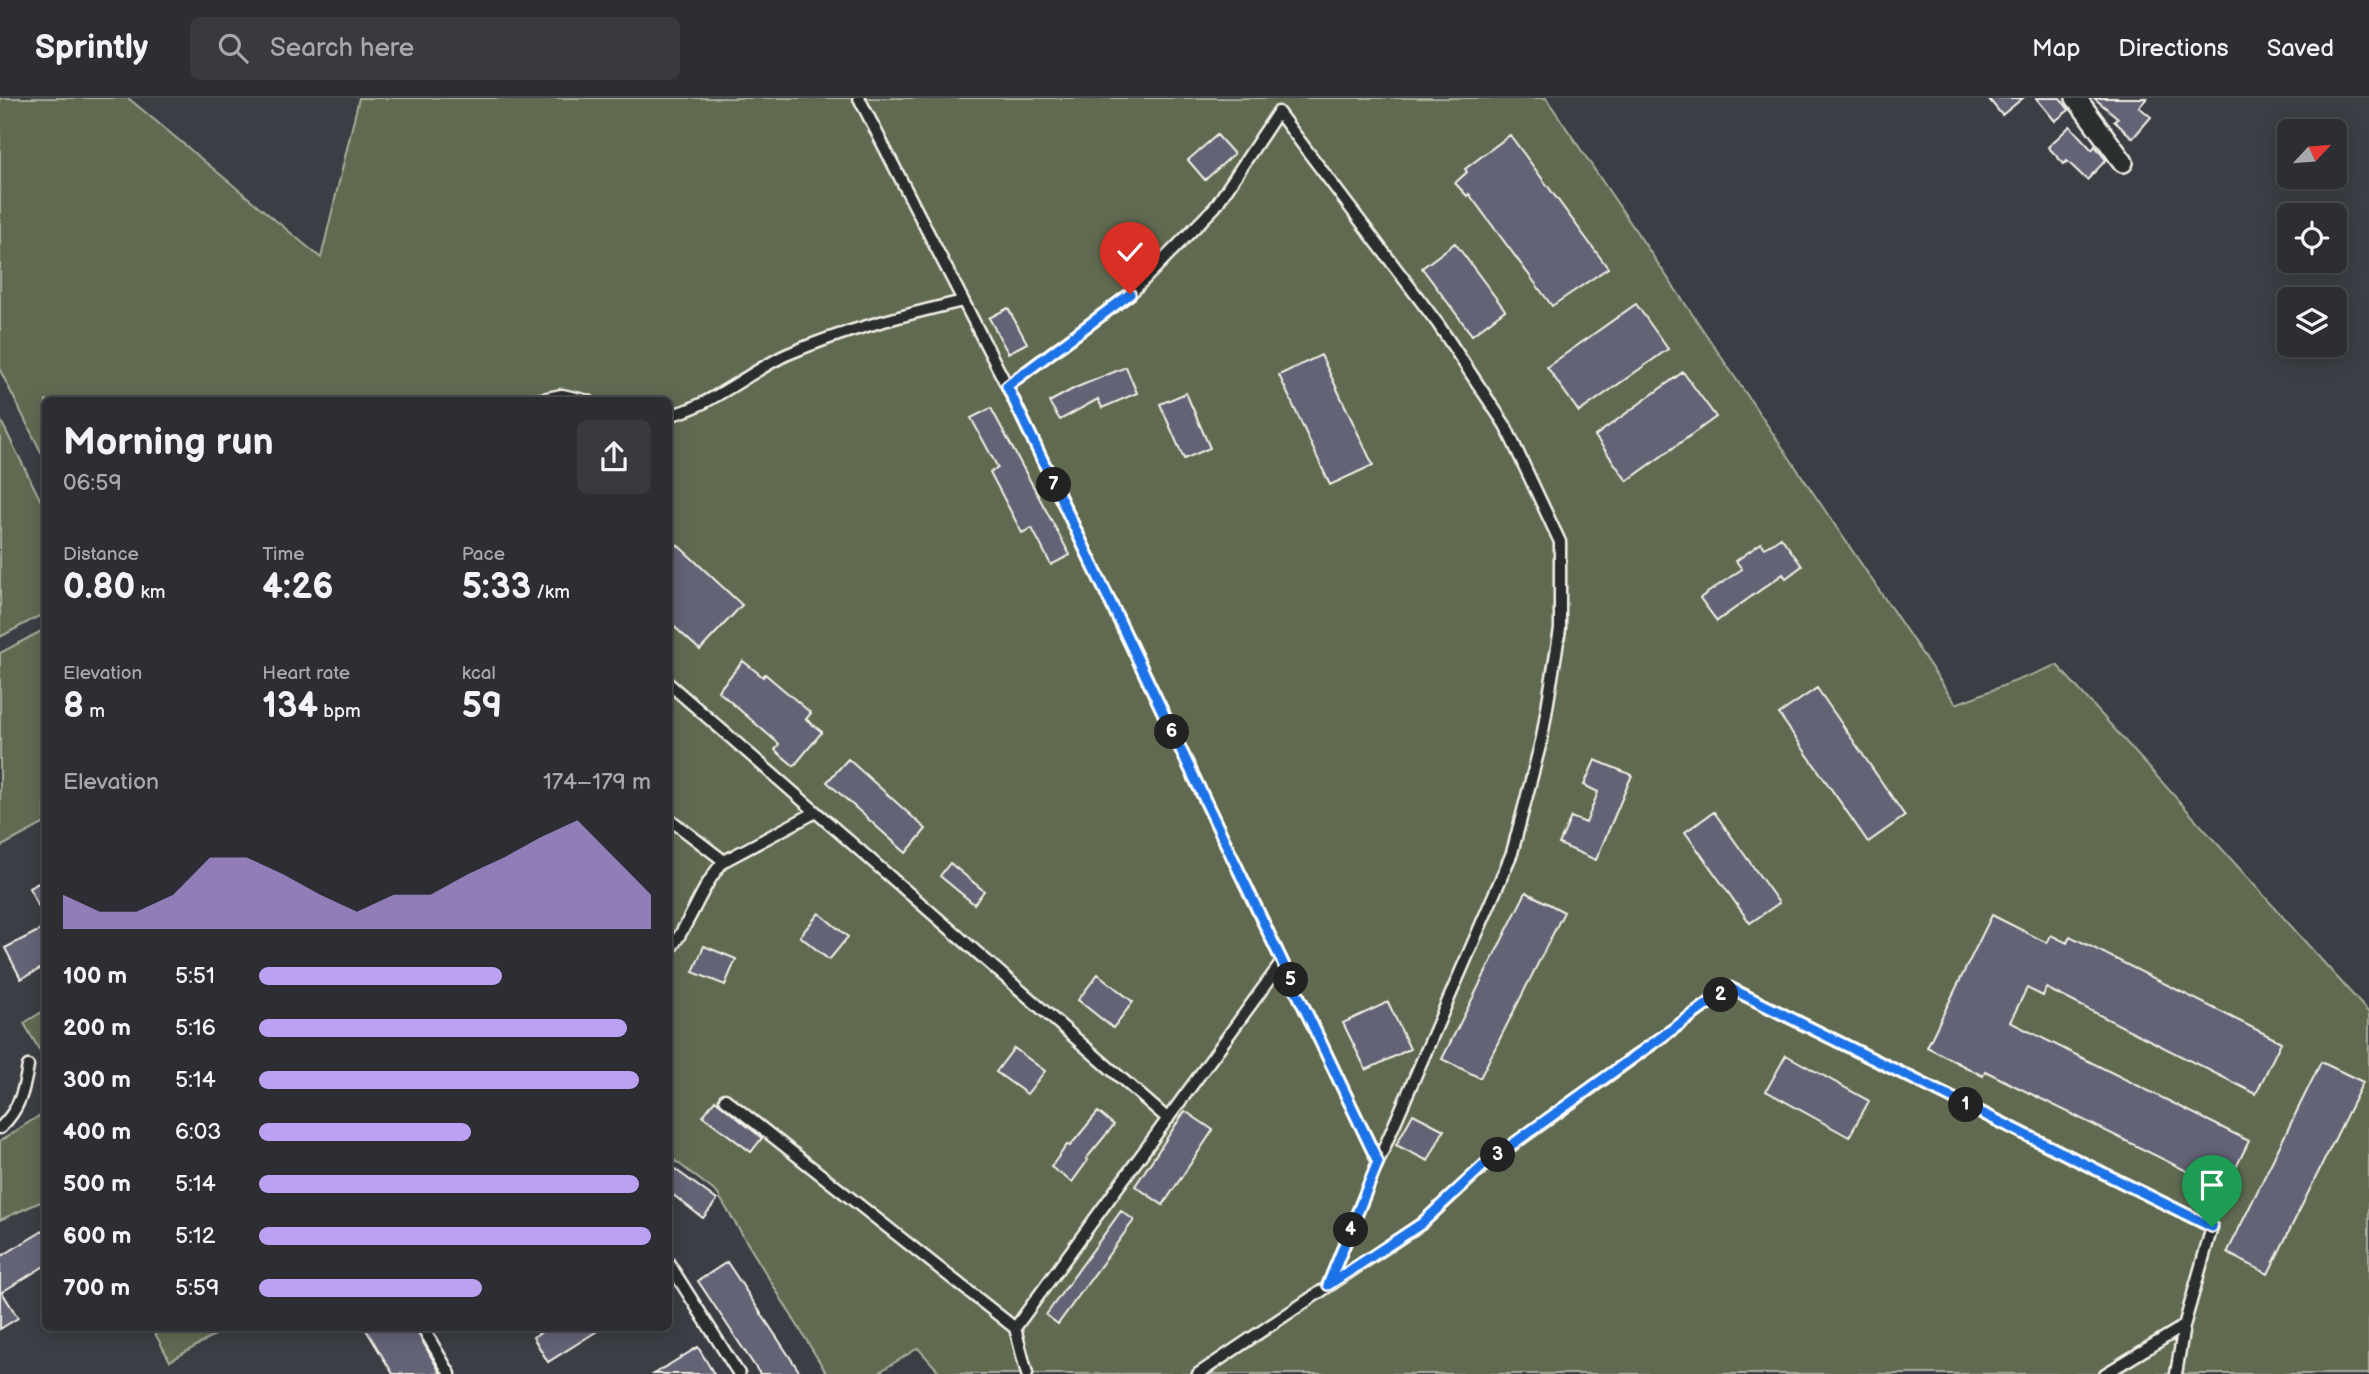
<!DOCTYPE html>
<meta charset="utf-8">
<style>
body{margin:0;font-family:"Balsamiq Sans",sans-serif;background:#383a3f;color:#f1f3f6;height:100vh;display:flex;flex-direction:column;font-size:26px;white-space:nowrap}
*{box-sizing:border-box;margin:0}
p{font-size:23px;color:#a6a8ac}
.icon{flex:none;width:38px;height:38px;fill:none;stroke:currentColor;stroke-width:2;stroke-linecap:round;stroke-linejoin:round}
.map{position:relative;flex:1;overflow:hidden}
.details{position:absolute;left:42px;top:299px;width:630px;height:934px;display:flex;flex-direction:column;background:#2c2e33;border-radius:10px;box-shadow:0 4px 18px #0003,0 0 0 2px #484a4e}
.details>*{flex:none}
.needle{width:46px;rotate:64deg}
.controls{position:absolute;left:2277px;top:21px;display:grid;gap:14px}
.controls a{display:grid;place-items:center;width:70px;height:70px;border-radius:10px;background:#2c2e33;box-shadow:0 4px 18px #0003,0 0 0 2px #484a4e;font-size:35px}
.pin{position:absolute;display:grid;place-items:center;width:60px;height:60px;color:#fff;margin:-72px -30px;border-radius:50% 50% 50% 0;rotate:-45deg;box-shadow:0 0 7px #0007}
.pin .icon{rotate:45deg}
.km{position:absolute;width:35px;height:35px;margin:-18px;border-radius:50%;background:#222;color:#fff;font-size:19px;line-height:35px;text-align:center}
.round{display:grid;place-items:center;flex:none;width:74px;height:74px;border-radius:10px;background:#383a3f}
.overview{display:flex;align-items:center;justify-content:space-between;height:119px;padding:0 21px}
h1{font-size:38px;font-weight:800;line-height:52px}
.figures{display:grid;grid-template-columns:repeat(3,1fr);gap:10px;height:119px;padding:7px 21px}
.figures div{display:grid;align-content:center}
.figures b{font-size:35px;font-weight:800}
.figures small{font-size:19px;font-weight:400}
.figures p{font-size:19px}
.chart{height:196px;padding:14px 21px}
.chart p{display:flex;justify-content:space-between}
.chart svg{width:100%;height:126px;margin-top:7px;fill:#bca0f2;opacity:.7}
ul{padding:0 21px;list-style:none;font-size:23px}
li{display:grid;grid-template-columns:112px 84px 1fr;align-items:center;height:52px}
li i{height:18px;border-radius:9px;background:#bca0f2}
header{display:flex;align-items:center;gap:42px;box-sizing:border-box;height:98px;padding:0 35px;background:#2c2e33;border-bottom:2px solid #484a4e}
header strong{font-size:33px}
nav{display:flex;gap:38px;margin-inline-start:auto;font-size:24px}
.search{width:490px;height:63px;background:#383a3f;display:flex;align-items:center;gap:18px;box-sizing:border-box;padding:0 24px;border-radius:10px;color:#a6a8ac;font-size:26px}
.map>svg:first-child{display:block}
.green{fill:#606a51;stroke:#aaae9c;stroke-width:2}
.building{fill:#646476;stroke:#f4f1e8;stroke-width:2}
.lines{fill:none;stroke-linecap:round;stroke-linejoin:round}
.lane-casing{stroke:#f4f1e8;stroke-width:15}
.street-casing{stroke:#f4f1e8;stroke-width:24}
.lane{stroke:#2a2d2e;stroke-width:10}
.street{stroke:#2a2d2e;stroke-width:19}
.route-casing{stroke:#fff;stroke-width:14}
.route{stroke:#1a73e8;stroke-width:9}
</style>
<header>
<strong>Sprintly</strong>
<div class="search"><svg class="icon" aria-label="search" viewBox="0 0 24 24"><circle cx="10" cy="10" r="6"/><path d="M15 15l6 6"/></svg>Search here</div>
<nav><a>Map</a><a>Directions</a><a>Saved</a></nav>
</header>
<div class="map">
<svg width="2369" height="1276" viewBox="0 0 2369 1276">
<rect width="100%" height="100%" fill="#3b3e44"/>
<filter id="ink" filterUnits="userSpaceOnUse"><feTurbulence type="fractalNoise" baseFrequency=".0143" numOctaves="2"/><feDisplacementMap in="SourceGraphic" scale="14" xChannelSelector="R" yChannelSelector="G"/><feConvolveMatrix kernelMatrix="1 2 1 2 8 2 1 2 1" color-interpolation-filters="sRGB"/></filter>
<g filter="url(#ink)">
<path class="green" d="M 0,0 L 128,0 L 321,160 L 359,0 L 1546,0 L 1956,606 L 2057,567 L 2369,915 L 2369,1276 L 941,1276 L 918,1250 L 876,1276 L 827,1276 L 717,1095 L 669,1058 L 668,303 L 46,303 L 45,362 L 0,272 Z
M 0,321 L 45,411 L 45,515 L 0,539 Z
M 45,531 L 45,725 L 0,749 L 0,555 Z
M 45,912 L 45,962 L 24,925 Z
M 45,1014 L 45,1102 L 0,1122 L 0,1043 Z
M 152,1230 L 227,1230 L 170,1263 Z"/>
<path class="building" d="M 1988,0 L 2023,0 L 2002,17 Z
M 2036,0 L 2060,0 L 2069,12 L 2055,23 Z
M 2094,0 L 2147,0 L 2139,9 L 2151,19 L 2133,40 L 2114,23 L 2118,20 Z
M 2070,28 L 2092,52 L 2095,48 L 2106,62 L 2087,82 L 2067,63 L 2064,66 L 2048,49 Z
M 1217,37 L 1234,56 L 1205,82 L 1188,62 Z
M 1510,37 L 1608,170 L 1552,208 L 1469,96 L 1467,98 L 1455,85 L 1467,74 L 1465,71 Z
M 1455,145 L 1505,212 L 1472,237 L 1422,170 Z
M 1636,206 L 1668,251 L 1579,314 L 1547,269 Z
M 1008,210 L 1027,245 L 1008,255 L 989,220 Z
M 1321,257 L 1373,367 L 1330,387 L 1279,277 Z
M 1126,269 L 1137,295 L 1102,310 L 1098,301 L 1060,322 L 1049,304 L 1075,290 Z
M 1683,274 L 1716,319 L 1627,383 L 1595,338 Z
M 1186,295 L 1210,350 L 1184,361 L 1160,306 Z
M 991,310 L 1070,457 L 1051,467 L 1032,430 L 1022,435 L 990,374 L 998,370 L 971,320 Z
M 668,438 L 742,507 L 700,552 L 668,523 Z
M 1781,439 L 1802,468 L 1786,480 L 1783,476 L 1717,523 L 1700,500 L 1742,471 L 1736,463 L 1761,445 L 1765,450 Z
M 743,563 L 763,579 L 765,576 L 811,615 L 806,621 L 822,634 L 794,668 L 775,652 L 779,646 L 718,593 Z
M 1817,590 L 1905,718 L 1868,744 L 1779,616 Z
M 848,661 L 926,731 L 906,755 L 827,684 Z
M 1595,662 L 1632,677 L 1596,762 L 1559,746 L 1571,719 L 1586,725 L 1598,694 L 1584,687 Z
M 1714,714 L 1779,805 L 1750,825 L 1685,734 Z
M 950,765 L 984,793 L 974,806 L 940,778 Z
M 46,781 L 46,823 L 29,790 Z
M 1526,794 L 1564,814 L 1480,980 L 1442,961 Z
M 819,815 L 848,839 L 829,862 L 800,838 Z
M 1992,817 L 2047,845 L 2051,837 L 2067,845 L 2070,838 L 2281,944 L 2256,996 L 2046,890 L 2043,898 L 2027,890 L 2010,924 L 2249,1043 L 2225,1092 L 1985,973 L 1983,978 L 1927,949 Z
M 46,829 L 46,868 L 21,881 L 5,850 Z
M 704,848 L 736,861 L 725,887 L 693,874 Z
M 1098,876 L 1133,904 L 1113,930 L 1078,902 Z
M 1388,904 L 1410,951 L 1366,972 L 1343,925 Z
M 1014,950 L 1045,973 L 1027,996 L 996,974 Z
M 1786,957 L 1869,1003 L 1849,1039 L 1766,993 Z
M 2321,964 L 2363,984 L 2268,1176 L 2227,1155 Z
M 715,1002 L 762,1040 L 751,1054 L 703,1018 Z
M 1185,1013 L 1213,1032 L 1163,1107 L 1135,1088 Z
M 1098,1014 L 1114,1027 L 1086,1061 L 1088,1062 L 1072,1084 L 1051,1069 L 1067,1047 L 1070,1048 Z
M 1413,1016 L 1444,1032 L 1428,1063 L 1396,1047 Z
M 668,1066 L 717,1102 L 703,1120 L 668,1093 Z
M 1121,1113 L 1134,1122 L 1058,1226 L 1046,1217 Z
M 46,1131 L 46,1167 L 2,1194 L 18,1220 L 0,1231 L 0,1159 Z
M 727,1164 L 801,1276 L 760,1276 L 698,1183 Z
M 365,1230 L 415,1230 L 441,1276 L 393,1276 Z
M 548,1230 L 602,1230 L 548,1264 L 533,1239 Z
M 698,1249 L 714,1276 L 654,1276 Z"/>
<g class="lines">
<defs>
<path id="lane" d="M 859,0 L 1007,288 L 1378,1064
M 1007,288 L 1130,196 L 1215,109 L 1278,14 L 1438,226 L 1505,327 L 1560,444 L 1560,531 L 1542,640 L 1512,755 L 1378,1064 L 1328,1187
M 532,303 L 562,297 L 589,303
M 668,317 C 704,313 753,271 788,256 C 844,232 904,217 963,203
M 668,585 L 1168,1021
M 668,720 L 724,763
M 668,854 C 691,826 700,789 724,763 L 816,714
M 725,1001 L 1015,1230 L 1282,864
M 0,1030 C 19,1012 24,993 28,968
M 668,1164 L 739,1276
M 423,1230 L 450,1276
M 1015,1230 L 1027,1276
M 1198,1276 L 1421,1126 L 1485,1067 L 1730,890 L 2212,1129 L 2184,1228 L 2176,1276
M 2105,1276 L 2184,1228"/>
<path id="street" d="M 2076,0 L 2123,64"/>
</defs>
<use href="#lane" class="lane-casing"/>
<use href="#street" class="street-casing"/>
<use href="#lane" class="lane"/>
<use href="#street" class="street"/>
</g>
</g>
<g class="lines" filter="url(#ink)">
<defs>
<path id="route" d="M 1130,196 L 1007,288 L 1378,1064 L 1328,1187 L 1421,1126 L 1485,1066 L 1730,890 L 2212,1129"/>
</defs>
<use href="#route" class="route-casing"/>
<use href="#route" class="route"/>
</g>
</svg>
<div class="controls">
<a><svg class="needle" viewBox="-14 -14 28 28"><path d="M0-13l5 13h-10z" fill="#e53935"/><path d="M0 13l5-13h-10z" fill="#a6a8ac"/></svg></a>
<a><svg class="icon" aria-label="locate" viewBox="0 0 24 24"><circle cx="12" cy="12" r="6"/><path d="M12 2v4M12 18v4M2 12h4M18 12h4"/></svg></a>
<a><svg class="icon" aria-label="layers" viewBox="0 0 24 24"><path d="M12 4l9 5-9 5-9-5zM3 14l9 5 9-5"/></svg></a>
</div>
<div class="pin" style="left:2212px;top:1129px;background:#1e9e55"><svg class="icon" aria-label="arrive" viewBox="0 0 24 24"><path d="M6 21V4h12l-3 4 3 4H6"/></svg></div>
<div class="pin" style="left:1130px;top:196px;background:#d93025"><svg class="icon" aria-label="check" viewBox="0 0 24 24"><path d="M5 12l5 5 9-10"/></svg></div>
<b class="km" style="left:1966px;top:1007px">1</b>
<b class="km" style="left:1721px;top:897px">2</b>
<b class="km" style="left:1498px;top:1057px">3</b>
<b class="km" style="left:1351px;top:1132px">4</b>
<b class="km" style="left:1291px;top:882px">5</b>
<b class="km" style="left:1172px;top:634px">6</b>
<b class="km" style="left:1054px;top:387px">7</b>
<section class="details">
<div class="overview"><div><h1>Morning run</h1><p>06:59</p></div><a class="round"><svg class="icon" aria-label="share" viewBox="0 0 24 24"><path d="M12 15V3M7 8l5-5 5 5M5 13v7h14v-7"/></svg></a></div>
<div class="figures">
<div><p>Distance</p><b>0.80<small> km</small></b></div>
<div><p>Time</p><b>4:26</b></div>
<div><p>Pace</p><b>5:33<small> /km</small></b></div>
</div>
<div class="figures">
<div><p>Elevation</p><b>8<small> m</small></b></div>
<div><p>Heart rate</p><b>134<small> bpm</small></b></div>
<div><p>kcal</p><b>59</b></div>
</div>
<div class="chart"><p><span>Elevation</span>174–179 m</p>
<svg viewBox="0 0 160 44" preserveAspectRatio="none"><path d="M0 44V32L10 38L20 38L30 32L40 19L50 19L60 25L70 32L80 38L90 32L100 32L110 25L120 19L130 12L140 6L150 19L160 32V44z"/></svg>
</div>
<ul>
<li><b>100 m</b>5:51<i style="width:62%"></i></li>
<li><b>200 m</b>5:16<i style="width:94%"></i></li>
<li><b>300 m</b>5:14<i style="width:97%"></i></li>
<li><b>400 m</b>6:03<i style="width:54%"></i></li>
<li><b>500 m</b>5:14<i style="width:97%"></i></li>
<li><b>600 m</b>5:12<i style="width:100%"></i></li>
<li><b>700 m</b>5:59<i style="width:57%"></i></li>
</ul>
</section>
</div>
